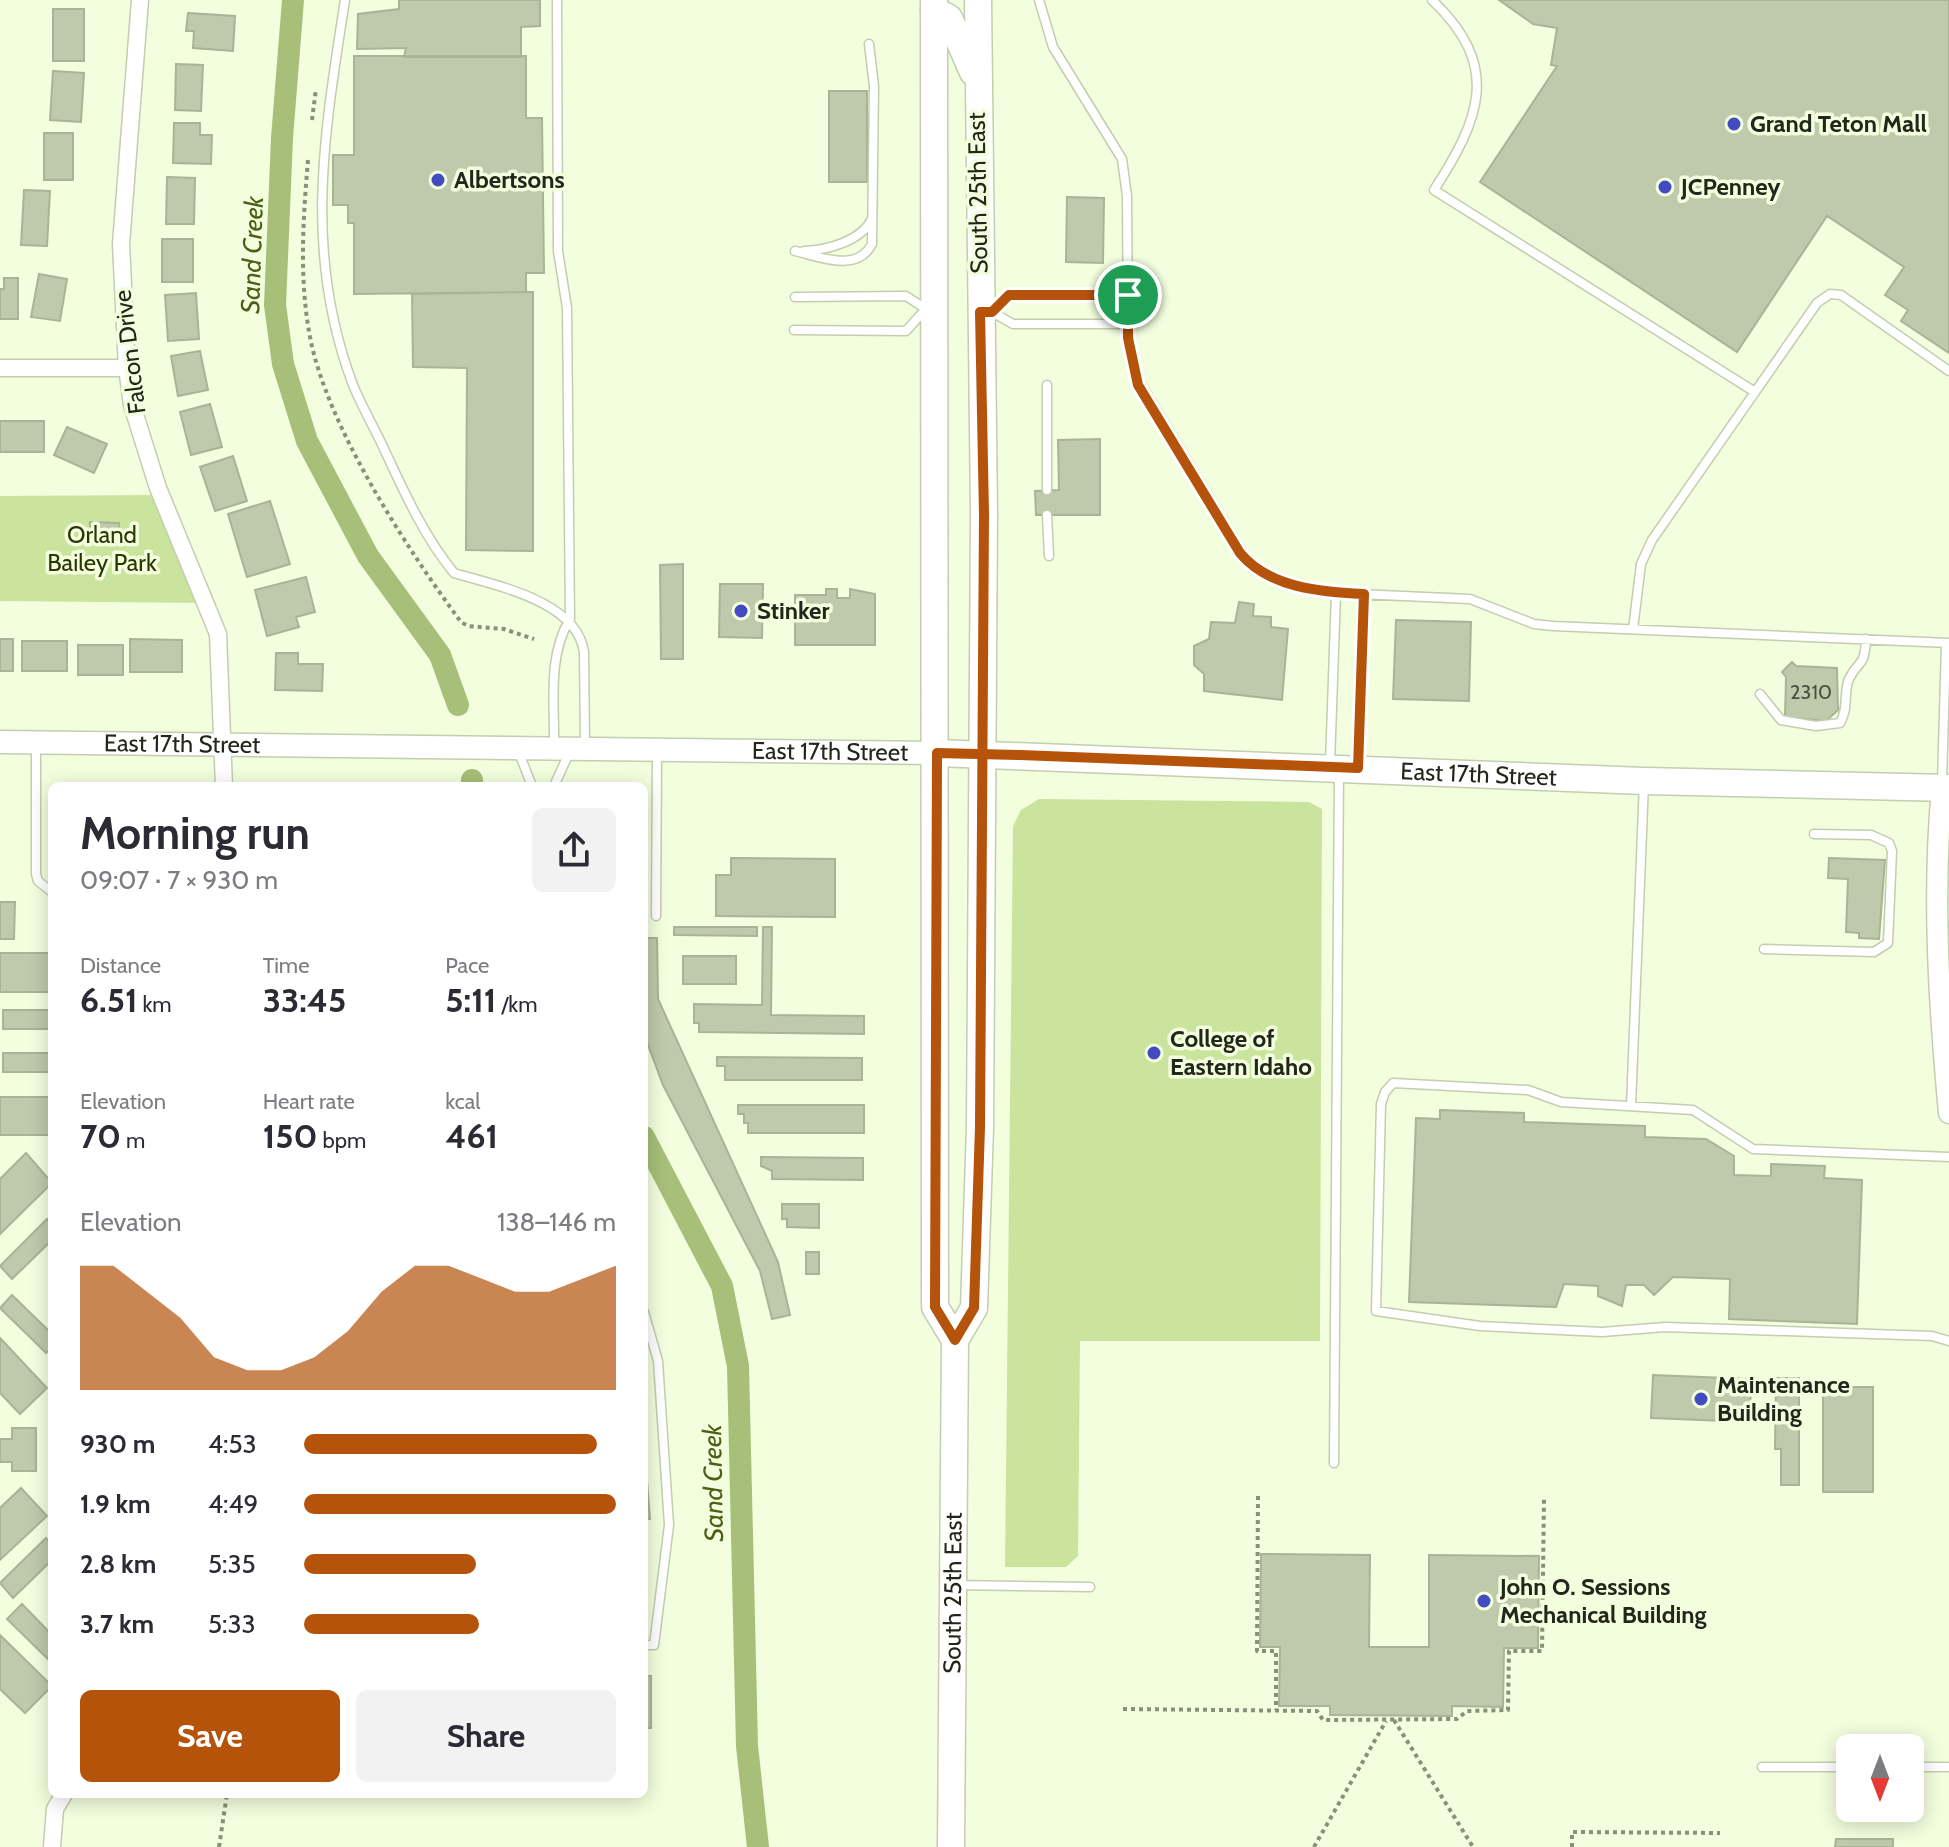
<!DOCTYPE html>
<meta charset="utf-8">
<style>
body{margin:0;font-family:Cabin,sans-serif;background:#f2f2f3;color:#2b2b33;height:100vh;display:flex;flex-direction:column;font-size:30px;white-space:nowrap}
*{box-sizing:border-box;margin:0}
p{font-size:26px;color:#7c7c81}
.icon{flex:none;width:44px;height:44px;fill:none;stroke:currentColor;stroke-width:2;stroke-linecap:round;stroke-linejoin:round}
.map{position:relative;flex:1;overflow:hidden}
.sheet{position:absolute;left:48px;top:782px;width:600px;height:1016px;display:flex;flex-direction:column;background:#fff;border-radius:12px;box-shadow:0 4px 20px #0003}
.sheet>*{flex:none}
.needle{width:52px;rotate:180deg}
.controls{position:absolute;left:1836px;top:1734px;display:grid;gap:16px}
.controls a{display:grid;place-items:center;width:88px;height:88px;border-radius:12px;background:#fff;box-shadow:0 4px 20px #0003;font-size:40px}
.pin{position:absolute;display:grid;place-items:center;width:68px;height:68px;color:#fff;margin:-34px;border:4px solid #fff;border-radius:50%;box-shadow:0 2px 8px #0007}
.round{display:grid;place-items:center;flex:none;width:84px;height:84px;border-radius:12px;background:#f2f2f3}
.overview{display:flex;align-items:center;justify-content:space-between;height:136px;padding:0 32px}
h1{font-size:44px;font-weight:700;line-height:60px}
.figures{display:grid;grid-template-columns:repeat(3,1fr);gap:12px;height:136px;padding:8px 32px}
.figures div{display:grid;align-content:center}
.figures b{font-size:34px;font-weight:700}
.figures small{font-size:22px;font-weight:400}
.figures p{font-size:22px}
.chart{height:224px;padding:16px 32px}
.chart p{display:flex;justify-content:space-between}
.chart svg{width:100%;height:144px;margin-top:8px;fill:#b45309;opacity:.7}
.button{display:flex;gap:16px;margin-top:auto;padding:16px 32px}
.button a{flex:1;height:92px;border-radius:12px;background:#b45309;color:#fff;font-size:32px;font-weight:700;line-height:92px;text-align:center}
.button a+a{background:#f2f2f3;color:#2b2b33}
ul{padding:0 32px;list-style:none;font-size:26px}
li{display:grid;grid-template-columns:128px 96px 1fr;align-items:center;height:60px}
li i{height:20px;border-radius:10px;background:#b45309}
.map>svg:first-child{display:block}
.green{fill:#cae39d}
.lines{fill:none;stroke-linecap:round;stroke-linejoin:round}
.canal{stroke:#a7bf79;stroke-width:22}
.building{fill:#becaab;stroke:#a8b495;stroke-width:2}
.service-casing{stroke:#c2ceaf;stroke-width:11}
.minor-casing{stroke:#c2ceaf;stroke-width:19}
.tertiary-casing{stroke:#c2ceaf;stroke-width:23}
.secondary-casing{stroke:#c2ceaf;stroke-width:25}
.primary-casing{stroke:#c2ceaf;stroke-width:29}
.path{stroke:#88907a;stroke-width:4;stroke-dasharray:4 4;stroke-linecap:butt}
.service{stroke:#fff;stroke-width:8}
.minor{stroke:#fff;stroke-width:16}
.tertiary{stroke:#fff;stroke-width:20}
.secondary{stroke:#fff;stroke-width:22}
.primary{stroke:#fff;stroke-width:26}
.route-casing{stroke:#fff;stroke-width:16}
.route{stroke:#b45309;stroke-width:10}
.poi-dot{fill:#424bc0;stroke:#f2fedd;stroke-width:3}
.labels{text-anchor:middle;stroke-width:7;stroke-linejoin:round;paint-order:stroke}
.number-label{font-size:20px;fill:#4a503f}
.poi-label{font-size:24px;font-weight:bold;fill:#23271b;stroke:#f2fedd;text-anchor:start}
.street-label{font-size:24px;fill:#23271b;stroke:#f2fedd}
.park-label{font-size:24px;fill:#2a3902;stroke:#f2fedd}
.water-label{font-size:26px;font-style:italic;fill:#4b6014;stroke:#f2fedd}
</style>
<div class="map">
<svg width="1949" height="1847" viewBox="0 0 1949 1847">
<rect width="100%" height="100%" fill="#f2fedd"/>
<path class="green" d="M 161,495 L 205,603 L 0,601 L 0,496 Z
M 1039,799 L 1309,802 L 1322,809 L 1320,1341 L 1080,1341 L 1078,1556 L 1066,1567 L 1005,1567 L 1013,826 L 1021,810 Z"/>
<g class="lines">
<path class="canal" d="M 293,0 L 282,138 L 275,305 L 283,364 L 307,441 L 368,556 L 440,655 L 458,705
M 472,780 L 472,786
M 644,1137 L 722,1286 L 738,1366 L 747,1746 L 758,1847"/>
</g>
<path class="building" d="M 399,0 L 540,0 L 540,26 L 521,27 L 521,57 L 404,57 L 406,48 L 357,49 L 358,14 L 399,9 Z
M 1499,0 L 1949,0 L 1949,353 L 1901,321 L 1908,310 L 1885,295 L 1904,267 L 1827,216 L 1737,352 L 1480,182 L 1557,66 L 1551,65 L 1557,28 L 1533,24 Z
M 53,9 L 84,9 L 84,61 L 53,61 Z
M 188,13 L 235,16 L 233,51 L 193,48 L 194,31 L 186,31 Z
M 354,56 L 526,56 L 526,118 L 542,118 L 544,273 L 526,273 L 526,292 L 354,294 L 354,223 L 348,223 L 348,205 L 333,205 L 333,155 L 354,155 Z
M 176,64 L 203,65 L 201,111 L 175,110 Z
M 53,71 L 84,73 L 81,122 L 50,120 Z
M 829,91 L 867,91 L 867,182 L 829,182 Z
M 174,123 L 200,123 L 200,135 L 212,135 L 211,164 L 173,163 Z
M 44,133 L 73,133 L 73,180 L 44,180 Z
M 167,177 L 195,178 L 194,224 L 166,224 Z
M 24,190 L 50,191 L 47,246 L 21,245 Z
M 1067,197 L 1104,198 L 1103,263 L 1066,262 Z
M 162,239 L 193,239 L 193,282 L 162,282 Z
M 39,274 L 67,279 L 60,321 L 31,317 Z
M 4,278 L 18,278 L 18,319 L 0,319 L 0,289 L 4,289 Z
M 526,292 L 533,292 L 533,551 L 466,550 L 467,368 L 413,367 L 412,294 Z
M 196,293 L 199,339 L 168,341 L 165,295 Z
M 200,351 L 208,390 L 178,396 L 171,356 Z
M 210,404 L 222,447 L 191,455 L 180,412 Z
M 0,421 L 44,421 L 44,452 L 0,452 Z
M 67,427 L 107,444 L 94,473 L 54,455 Z
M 1100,439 L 1100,515 L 1036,515 L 1035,491 L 1059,490 L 1058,440 Z
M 233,456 L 247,501 L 215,511 L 200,467 Z
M 270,501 L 290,564 L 247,577 L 228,514 Z
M 90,522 L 119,523 L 119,544 L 90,544 Z
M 683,564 L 683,659 L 661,659 L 660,565 Z
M 306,577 L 315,612 L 296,617 L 299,627 L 267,636 L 255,590 Z
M 720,584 L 763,584 L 762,638 L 719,637 Z
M 826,589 L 837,589 L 837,598 L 850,598 L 850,589 L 875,594 L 875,645 L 795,645 L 795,595 L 826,595 Z
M 1239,602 L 1254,604 L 1253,616 L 1271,617 L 1271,627 L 1288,629 L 1282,700 L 1204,691 L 1204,674 L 1194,665 L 1194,646 L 1209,639 L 1211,622 L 1235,623 Z
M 1396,620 L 1471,622 L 1469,701 L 1393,699 Z
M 0,639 L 13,639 L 13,671 L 0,671 Z
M 130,639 L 182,640 L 182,672 L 130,672 Z
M 22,641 L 67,641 L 67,671 L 22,671 Z
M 78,645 L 123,645 L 123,675 L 78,675 Z
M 276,653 L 298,653 L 298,664 L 323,664 L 322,691 L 275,690 Z
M 1792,662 L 1796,666 L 1837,668 L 1838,710 L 1826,721 L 1785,717 L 1786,677 L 1782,672 Z
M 731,858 L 835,859 L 835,917 L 716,916 L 716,875 L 731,875 Z
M 1829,858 L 1885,860 L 1879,939 L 1859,938 L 1859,933 L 1846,932 L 1848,879 L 1828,878 Z
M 0,902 L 15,902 L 14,939 L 0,939 Z
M 674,927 L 757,927 L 757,936 L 674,935 Z
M 763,927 L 772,927 L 771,1015 L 864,1016 L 864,1034 L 699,1032 L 699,1023 L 694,1023 L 694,1004 L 762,1005 Z
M 644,938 L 657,938 L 658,999 L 778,1262 L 790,1315 L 772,1319 L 760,1271 L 663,1085 L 644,1034 Z
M 0,953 L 52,953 L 52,992 L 0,992 Z
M 683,956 L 736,956 L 736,984 L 683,984 Z
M 3,1010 L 52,1010 L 52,1029 L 3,1029 Z
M 3,1053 L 52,1053 L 52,1072 L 3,1072 Z
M 717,1057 L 862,1058 L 862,1080 L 725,1080 L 725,1066 L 717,1066 Z
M 0,1097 L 52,1097 L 52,1135 L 0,1135 Z
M 738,1105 L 864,1105 L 864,1133 L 748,1133 L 748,1123 L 744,1123 L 744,1114 L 738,1114 Z
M 1440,1110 L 1524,1113 L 1524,1122 L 1645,1126 L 1645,1137 L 1706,1139 L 1734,1156 L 1734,1175 L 1771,1176 L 1771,1164 L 1825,1166 L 1824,1178 L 1862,1180 L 1857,1324 L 1729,1319 L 1730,1279 L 1673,1277 L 1654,1295 L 1644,1285 L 1626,1285 L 1622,1306 L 1598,1296 L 1598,1286 L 1564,1284 L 1556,1307 L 1409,1302 L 1416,1118 L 1440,1119 Z
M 26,1153 L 52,1183 L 0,1234 L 0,1179 Z
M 761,1157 L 863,1158 L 863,1180 L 772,1179 L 772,1171 L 761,1166 Z
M 782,1204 L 819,1204 L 819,1228 L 787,1227 L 787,1219 L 782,1219 Z
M 47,1219 L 52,1224 L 52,1240 L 12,1279 L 0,1266 Z
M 806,1252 L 819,1252 L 819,1274 L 806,1274 Z
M 12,1295 L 52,1334 L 52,1348 L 46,1353 L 0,1308 Z
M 0,1338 L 47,1388 L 20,1414 L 0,1393 Z
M 1653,1375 L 1751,1379 L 1750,1422 L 1651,1418 Z
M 1776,1378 L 1799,1378 L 1799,1485 L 1781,1485 L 1781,1449 L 1775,1449 Z
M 1823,1387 L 1873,1387 L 1873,1492 L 1823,1492 Z
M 12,1428 L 36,1428 L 36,1471 L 12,1471 L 12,1462 L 0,1462 L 0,1439 L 12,1439 Z
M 644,1442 L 650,1519 L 644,1519 Z
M 21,1488 L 47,1516 L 0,1560 L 0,1508 Z
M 46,1538 L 52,1544 L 52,1560 L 13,1598 L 0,1583 Z
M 1261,1554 L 1370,1555 L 1369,1647 L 1429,1647 L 1429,1555 L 1539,1556 L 1538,1648 L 1504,1648 L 1503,1707 L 1452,1706 L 1452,1716 L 1330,1715 L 1330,1706 L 1279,1706 L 1280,1647 L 1260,1647 Z
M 22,1604 L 52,1635 L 52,1663 L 7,1619 Z
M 0,1635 L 52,1686 L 25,1713 L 0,1689 Z
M 644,1676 L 651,1676 L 651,1728 L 644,1728 Z
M 1836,1839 L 1893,1839 L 1893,1847 L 1835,1847 Z"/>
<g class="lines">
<defs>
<path id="service" d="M 345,0 C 324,135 303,253 353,385 C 362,407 375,429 385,451 C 404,492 425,538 454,573 C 497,586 577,601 584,652 L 585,745
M 1039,0 L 1053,47 L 1122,159 L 1127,196 L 1128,338 L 1133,371 L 1252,568 L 1277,581 L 1336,593 L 1470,599 L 1534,624 L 1553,626 L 1949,643
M 1432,0 C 1502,66 1480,119 1434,190 L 1755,392
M 795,251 C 821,257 857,273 872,244 L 874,86 L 869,44
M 804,251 C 828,250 861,241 872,219
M 795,297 L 906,296 L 929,311
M 985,312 L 992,312 L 1013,324 L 1128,324
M 992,312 L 1009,295 L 1128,295
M 794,330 L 906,331 L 924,311
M 1047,385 L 1047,490
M 1047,515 L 1049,556
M 1633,629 L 1641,564 L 1652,540 L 1817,303 L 1830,294 L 1841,295 L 1949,371
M 1760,694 L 1781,720 L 1816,726 L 1840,723 C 1849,708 1843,693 1849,679 C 1860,657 1864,670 1866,639
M 36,743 L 36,874 L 38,881 L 52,892
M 554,747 C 555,705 547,656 570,619 L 567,308 L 558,251 L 557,0
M 519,753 L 532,786
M 1330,764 L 1336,593
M 1358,767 L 1364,594
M 1942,783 L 1946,643
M 554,786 L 570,751
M 656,916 L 657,753
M 1764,949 L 1874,952 L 1888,943 L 1892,851 L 1889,843 L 1871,835 L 1814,834
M 1631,1106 L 1644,783
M 1949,1157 L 1753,1149 L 1693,1110 L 1561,1102 L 1528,1090 L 1393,1083 L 1385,1092 L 1381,1104 L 1376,1311 L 1480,1326 L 1602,1332 L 1665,1327 L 1932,1336 L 1949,1341
M 644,1312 L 658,1361 L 669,1525 L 654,1645 L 644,1645
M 1334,1463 L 1339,772
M 955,1585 L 1090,1587
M 1762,1767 L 1850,1767
M 1910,1767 L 1949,1767"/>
<path id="minor" d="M 140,0 L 121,244 L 127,368 L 132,405 L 158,488 L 218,634 L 224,786
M 0,368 L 127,368
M 52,1847 L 55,1809 L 64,1794"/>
<path id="tertiary" d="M 1942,788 C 1932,897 1939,1004 1949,1113"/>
<g id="secondary">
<path id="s1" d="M 0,742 L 937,753"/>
</g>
<g id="primary">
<path d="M 934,0 L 935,1307 L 955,1340"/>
<path d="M 934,10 L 949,18 L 973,72"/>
<path id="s2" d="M 937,753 L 1644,781 L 1949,788"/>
<path id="s3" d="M 951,1847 L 955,1340 L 974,1308 L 980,1127 L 984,514 L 978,0"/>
</g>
</defs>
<use href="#service" class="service-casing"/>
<use href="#minor" class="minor-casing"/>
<use href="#tertiary" class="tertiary-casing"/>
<use href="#secondary" class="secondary-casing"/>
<use href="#primary" class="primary-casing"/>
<path class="path" d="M 312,120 L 316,89
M 308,160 C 303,219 299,279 310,337 C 327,426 407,549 461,622 L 468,626 L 504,629 L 534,639
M 1258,1496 L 1257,1651 L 1276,1651 L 1276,1710
M 1123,1709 L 1317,1711 L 1323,1720 L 1457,1719 L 1467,1711 L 1508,1710 L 1509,1651 L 1542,1651 L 1544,1498
M 1394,1720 L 1473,1847
M 219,1847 L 227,1794
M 1314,1847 L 1386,1721
M 1572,1847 L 1572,1832 L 1720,1833"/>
<use href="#service" class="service"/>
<use href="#minor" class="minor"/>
<use href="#tertiary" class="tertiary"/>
<use href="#secondary" class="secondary"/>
<use href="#primary" class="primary"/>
</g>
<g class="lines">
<defs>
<path id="route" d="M 1128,295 L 1009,295 L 992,312 L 980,312 L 984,514 L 980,1127 L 974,1308 L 955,1340 L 935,1307 L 937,753 L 1020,755 L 1358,768 L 1364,594 C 1321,592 1269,588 1240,553 L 1138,385 L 1128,338 L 1128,295"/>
</defs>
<use href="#route" class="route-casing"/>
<use href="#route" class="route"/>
</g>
<g class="poi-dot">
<circle cx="1734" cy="124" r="8"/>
<circle cx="438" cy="180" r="8"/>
<circle cx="1665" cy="187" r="8"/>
<circle cx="741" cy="611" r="8"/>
<circle cx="1154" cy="1053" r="8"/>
<circle cx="1701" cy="1399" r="8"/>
<circle cx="1484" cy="1601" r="8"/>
</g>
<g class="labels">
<g class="number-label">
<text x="1811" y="699">2310</text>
</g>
<g class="poi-label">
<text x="1750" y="132">Grand Teton Mall</text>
<text x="454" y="188">Albertsons</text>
<text x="1681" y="195">JCPenney</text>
<text x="757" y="619">Stinker</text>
<text x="1170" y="1047">College of<tspan x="1170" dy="28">Eastern Idaho</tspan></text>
<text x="1717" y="1393">Maintenance<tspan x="1717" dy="28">Building</tspan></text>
<text x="1500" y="1595">John O. Sessions<tspan x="1500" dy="28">Mechanical Building</tspan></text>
</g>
<g class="street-label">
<text transform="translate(978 193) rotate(-91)" y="8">South 25th East</text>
<text transform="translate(130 352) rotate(-97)" y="8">Falcon Drive</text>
<text dy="8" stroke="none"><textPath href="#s1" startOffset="182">East 17th Street</textPath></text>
<text dy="8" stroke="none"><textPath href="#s1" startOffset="830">East 17th Street</textPath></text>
<text dy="8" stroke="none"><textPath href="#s2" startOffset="542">East 17th Street</textPath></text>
<text dy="8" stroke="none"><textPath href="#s3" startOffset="254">South 25th East</textPath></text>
</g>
<g class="park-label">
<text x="102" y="543">Orland<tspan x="102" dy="28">Bailey Park</tspan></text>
</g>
<g class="water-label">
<text transform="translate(252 255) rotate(-88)" y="9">Sand Creek</text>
<text transform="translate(713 1483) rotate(-91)" y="9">Sand Creek</text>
</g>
</g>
</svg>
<div class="controls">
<a><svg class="needle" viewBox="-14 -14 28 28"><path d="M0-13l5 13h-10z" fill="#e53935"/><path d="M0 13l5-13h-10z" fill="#7c7c81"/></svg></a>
</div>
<div class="pin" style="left:1128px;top:295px;background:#1e9e55"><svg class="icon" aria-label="arrive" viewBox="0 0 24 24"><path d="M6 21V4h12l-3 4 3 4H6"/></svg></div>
<section class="sheet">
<div class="overview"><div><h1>Morning run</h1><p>09:07 · 7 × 930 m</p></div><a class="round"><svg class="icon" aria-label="share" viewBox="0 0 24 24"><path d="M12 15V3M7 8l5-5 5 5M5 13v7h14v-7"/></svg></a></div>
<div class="figures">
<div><p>Distance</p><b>6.51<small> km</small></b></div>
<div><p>Time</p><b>33:45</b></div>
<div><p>Pace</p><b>5:11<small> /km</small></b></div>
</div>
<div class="figures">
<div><p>Elevation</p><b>70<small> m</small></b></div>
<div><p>Heart rate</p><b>150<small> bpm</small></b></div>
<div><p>kcal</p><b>461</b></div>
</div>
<div class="chart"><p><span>Elevation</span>138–146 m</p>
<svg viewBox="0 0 160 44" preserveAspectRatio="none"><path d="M0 44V6L10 6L20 14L30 22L40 34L50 38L60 38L70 34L80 26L90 14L100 6L110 6L120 10L130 14L140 14L150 10L160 6V44z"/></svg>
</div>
<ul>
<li><b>930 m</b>4:53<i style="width:94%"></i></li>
<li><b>1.9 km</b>4:49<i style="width:100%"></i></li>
<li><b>2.8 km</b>5:35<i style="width:55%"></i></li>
<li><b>3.7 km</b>5:33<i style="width:56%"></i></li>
</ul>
<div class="button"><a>Save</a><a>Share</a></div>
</section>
</div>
